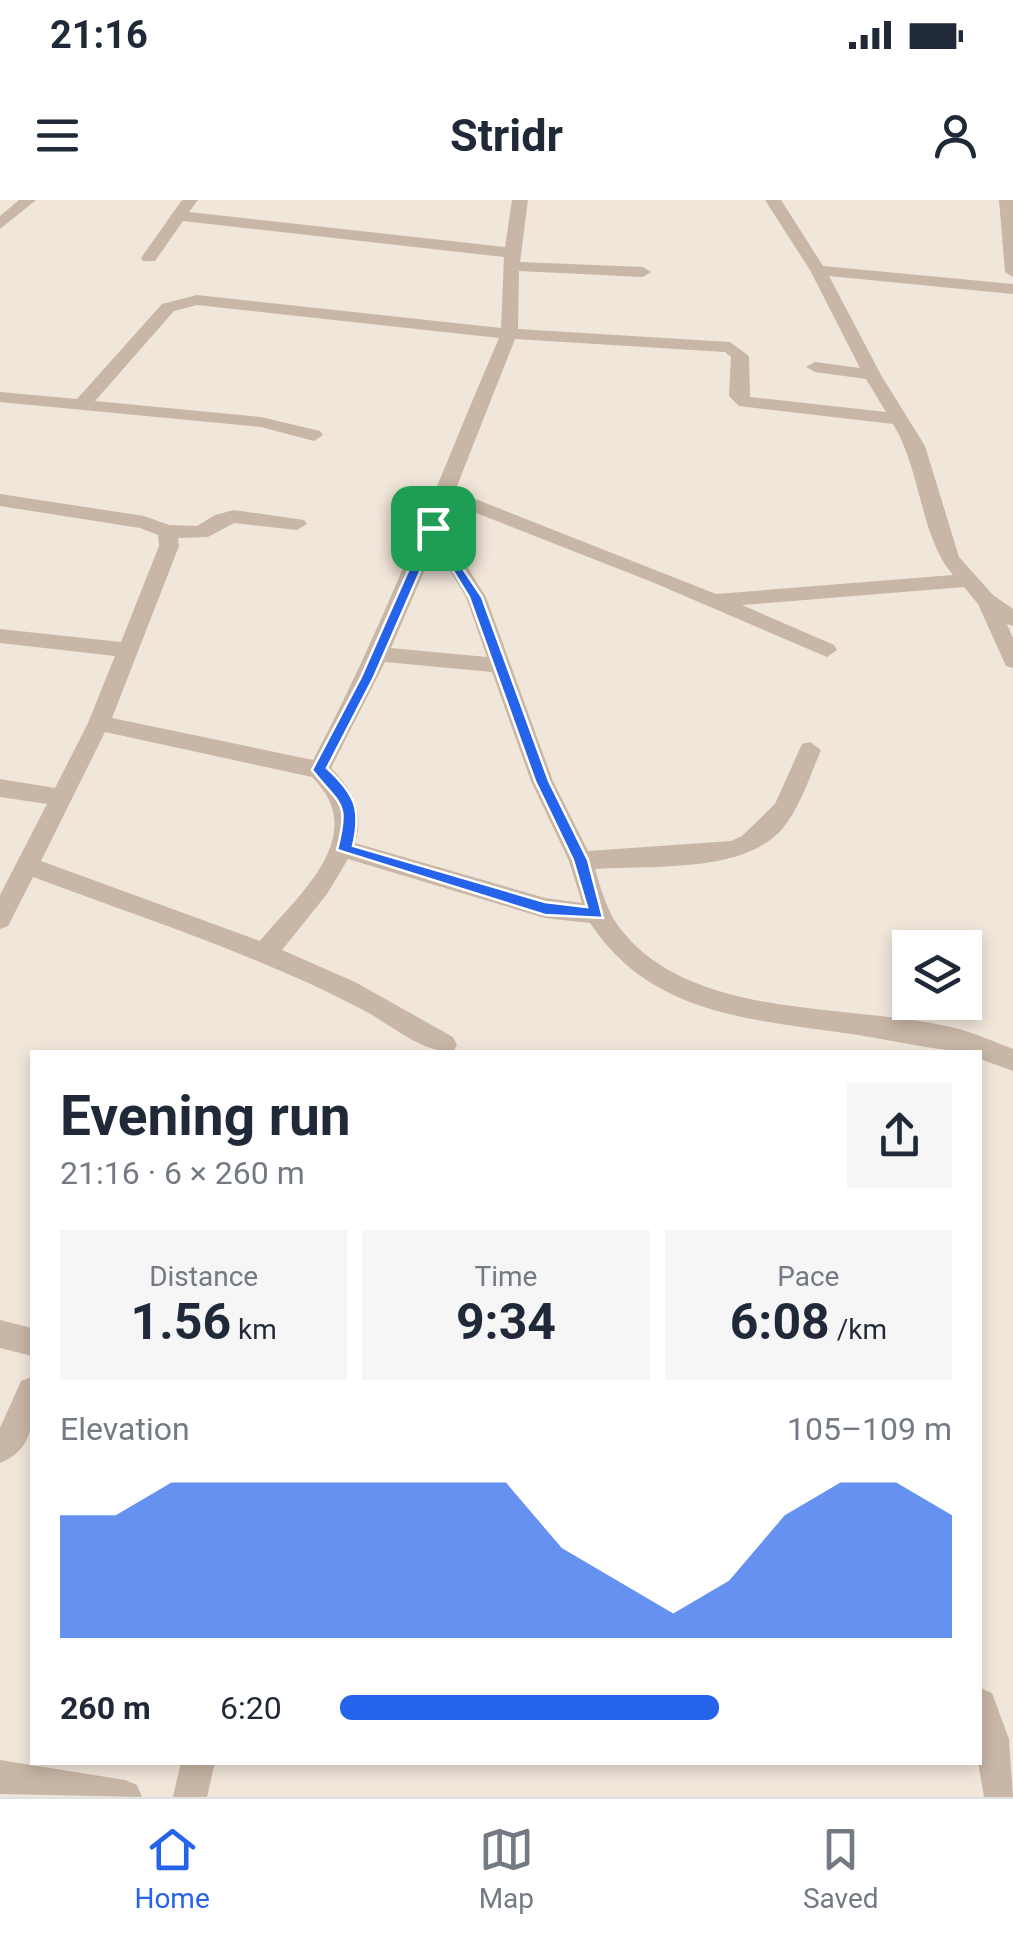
<!DOCTYPE html>
<meta charset="utf-8">
<style>
body{margin:0;font-family:Roboto,sans-serif;background:#f6f6f7;color:#1f2937;height:100vh;display:flex;flex-direction:column;font-size:38px;white-space:nowrap}
*{box-sizing:border-box;margin:0}
p{font-size:32px;color:#747a83}
.icon{flex:none;width:55px;height:55px;fill:none;stroke:currentColor;stroke-width:2;stroke-linecap:round;stroke-linejoin:round}
.map{position:relative;flex:1;overflow:hidden}
.sheet{position:absolute;left:30px;top:850px;width:952px;height:715px;display:flex;flex-direction:column;background:#fff;border-radius:0px;box-shadow:0 5px 15px #0003}
.sheet>*{flex:none}
.tools{position:absolute;left:892px;top:730px;display:grid;gap:20px}
.tools a{display:grid;place-items:center;width:90px;height:90px;border-radius:0px;background:#fff;box-shadow:0 5px 15px #0003;font-size:50px}
.pin{position:absolute;display:grid;place-items:center;width:85px;height:85px;color:#fff;margin:-42px;border-radius:20px;box-shadow:0 5px 15px #0006}
.round{display:grid;place-items:center;flex:none;width:105px;height:105px;border-radius:0px;background:#f6f6f7}
.overview{display:flex;align-items:center;justify-content:space-between;height:170px;padding:0 30px}
h1{font-size:55px;font-weight:700;line-height:75px}
.figures{display:grid;grid-template-columns:repeat(3,1fr);gap:15px;height:170px;padding:10px 30px}
.figures div{display:grid;align-content:center;border-radius:0px;background:#f6f6f7;text-align:center}
.figures b{font-size:50px;font-weight:700}
.figures small{font-size:28px;font-weight:400}
.figures p{font-size:28px}
.chart{height:280px;padding:20px 30px}
.chart p{display:flex;justify-content:space-between}
.chart svg{width:100%;height:180px;margin-top:10px;fill:#2563eb;opacity:.7}
ul{padding:0 30px;list-style:none;font-size:32px}
li{display:grid;grid-template-columns:160px 120px 1fr;align-items:center;height:75px}
li i{height:25px;border-radius:12px;background:#2563eb}
.status{display:flex;justify-content:space-between;align-items:center;height:70px;padding:0 50px;background:#fff;direction:ltr}
.status svg{height:28px;fill:currentColor}
header{display:flex;justify-content:space-between;align-items:center;height:130px;padding:0 30px;background:#fff;font-size:45px;font-weight:700}
.tabs{display:flex;justify-content:space-around;align-items:center;height:140px;border-top:2px solid #e0e1e3;background:#fff;font-size:28px;color:#747a83}
.tabs a{display:grid;justify-items:center;gap:5px}
.tabs .on{color:#2563eb}
.map>svg:first-child{display:block}
.lines{fill:none;stroke-linecap:round;stroke-linejoin:round}
.minor{fill:#c8b6a6;fill-rule:evenodd}
.route{fill:#2563eb;stroke:#fff;stroke-width:2.5;fill-rule:evenodd}
</style>
<div class="status"><b>21:16</b><svg viewBox="0 0 49 12"><path d="M0 12V9h3v3zM5 12V6h3v6zM10 12V3h3v9zM15 12V0h3v12zM26 1h20v11H26zM47 4h2v5h-2z"/></svg></div>
<header><svg class="icon" aria-label="menu" viewBox="0 0 24 24"><path d="M4 6h16M4 12h16M4 18h16"/></svg>Stridr<svg class="icon" aria-label="person" viewBox="0 0 24 24"><circle cx="12" cy="8" r="4"/><path d="M4 21q1-7 8-7t8 7"/></svg></header>
<div class="map">
<svg width="1013" height="1597" viewBox="0 0 1013 1597">
<rect width="100%" height="100%" fill="#f1e6da"/>
<g class="lines">
<path class="minor" d="M 19,0 L 36,0 L 0,29 L 0,16 Z
M 182,0 L 198,0 L 189,12 L 505,47 L 512,0 L 528,0 L 520,62 L 643,67 L 651,72 L 643,77 L 519,71 L 518,129 L 730,142 L 749,156 L 750,197 L 886,212 L 866,179 L 815,172 L 806,167 L 815,162 L 860,168 L 810,70 L 765,0 L 781,0 L 823,66 L 1013,84 L 1013,94 L 829,76 L 881,175 L 925,246 L 959,357 L 993,395 L 1013,409 L 1013,426 L 1007,424 L 1013,438 L 1013,468 L 1006,466 L 978,404 L 964,387 L 742,405 L 834,445 L 837,450 L 827,457 L 652,382 L 451,303 L 443,328 L 486,397 L 553,581 L 588,651 L 731,641 L 742,636 L 775,604 L 802,544 L 810,542 L 821,550 C 810,576 801,605 783,628 C 745,674 651,665 595,669 C 602,692 607,713 623,732 C 695,821 853,803 955,828 C 975,833 994,842 1013,849 L 1013,871 L 980,859 L 980,852 C 940,852 897,841 858,835 C 755,819 653,818 590,723 L 545,718 L 348,659 L 327,694 L 282,750 L 355,782 L 453,837 L 457,845 L 453,852 C 421,852 393,826 365,811 C 259,755 145,719 33,677 L 8,726 L 0,729 L 0,695 L 47,604 L 0,597 L 0,579 L 55,588 L 88,523 L 115,456 L 0,443 L 0,429 L 121,442 L 159,346 L 158,335 L 140,328 L 0,306 L 0,294 L 144,316 L 169,325 L 197,326 L 215,315 L 234,310 L 304,320 L 307,324 L 297,330 L 234,323 L 208,337 L 178,338 L 179,346 L 112,518 L 313,560 C 386,423 437,281 499,138 L 197,105 L 174,111 L 95,201 L 261,217 L 320,231 L 323,235 L 314,241 L 261,227 L 0,202 L 0,192 L 77,199 L 162,104 L 197,95 L 501,128 L 504,57 L 183,21 L 155,61 L 143,61 L 141,58 ZM 515,139 L 725,152 L 731,157 L 729,196 L 739,206 L 893,224 C 921,269 920,337 953,375 L 716,394 L 455,291 ZM 435,346 L 466,397 L 487,457 L 391,448 ZM 385,462 L 492,472 L 531,581 L 569,661 L 582,703 L 545,698 L 355,643 C 365,612 353,590 331,568 ZM 105,532 L 312,577 C 371,635 300,693 260,741 L 41,661 Z
M 999,0 L 1013,0 L 1013,77 L 1005,72 Z
M 0,1120 L 32,1128 L 32,1156 L 0,1148 Z
M 32,1177 C 34,1212 38,1248 0,1263 L 0,1228 L 21,1181 Z
M 980,1488 L 992,1493 L 1009,1539 L 1013,1597 L 984,1597 L 978,1562 Z
M 0,1560 L 125,1580 L 137,1585 L 142,1597 L 0,1594 Z
M 181,1562 L 215,1562 L 207,1597 L 173,1597 Z"/>
</g>
<path class="route" d="M 433,324 L 482,397 L 549,581 L 588,660 L 603,718 L 545,715 L 337,650 C 350,600 340,606 312,570 L 361,477 L 427,328 ZM 434,340 L 469,397 L 535,581 L 573,660 L 587,707 L 545,702 L 353,646 C 362,609 355,594 327,568 L 374,477 Z"/>
</svg>
<div class="tools">
<a><svg class="icon" aria-label="layers" viewBox="0 0 24 24"><path d="M12 4l9 5-9 5-9-5zM3 14l9 5 9-5"/></svg></a>
</div>
<div class="pin" style="left:433px;top:328px;background:#1e9e55"><svg class="icon" aria-label="arrive" viewBox="0 0 24 24"><path d="M6 21V4h12l-3 4 3 4H6"/></svg></div>
<section class="sheet">
<div class="overview"><div><h1>Evening run</h1><p>21:16 · 6 × 260 m</p></div><a class="round"><svg class="icon" aria-label="share" viewBox="0 0 24 24"><path d="M12 15V3M7 8l5-5 5 5M5 13v7h14v-7"/></svg></a></div>
<div class="figures">
<div><p>Distance</p><b>1.56<small> km</small></b></div>
<div><p>Time</p><b>9:34</b></div>
<div><p>Pace</p><b>6:08<small> /km</small></b></div>
</div>
<div class="chart"><p><span>Elevation</span>105–109 m</p>
<svg viewBox="0 0 160 44" preserveAspectRatio="none"><path d="M0 44V14L10 14L20 6L30 6L40 6L50 6L60 6L70 6L80 6L90 22L100 30L110 38L120 30L130 14L140 6L150 6L160 14V44z"/></svg>
</div>
<ul>
<li><b>260 m</b>6:20<i style="width:62%"></i></li>
</ul>
</section>
</div>
<nav class="tabs">
<a class="on"><svg class="icon" aria-label="home" viewBox="0 0 24 24"><path d="M3 11l9-7 9 7M6 9v11h12V9"/></svg>Home</a>
<a><svg class="icon" aria-label="map" viewBox="0 0 24 24"><path d="M3 6l6-2 6 2 6-2v14l-6 2-6-2-6 2zM9 4v14M15 6v14"/></svg>Map</a>
<a><svg class="icon" aria-label="saved" viewBox="0 0 24 24"><path d="M7 4h10v16l-5-4-5 4z"/></svg>Saved</a>
</nav>
